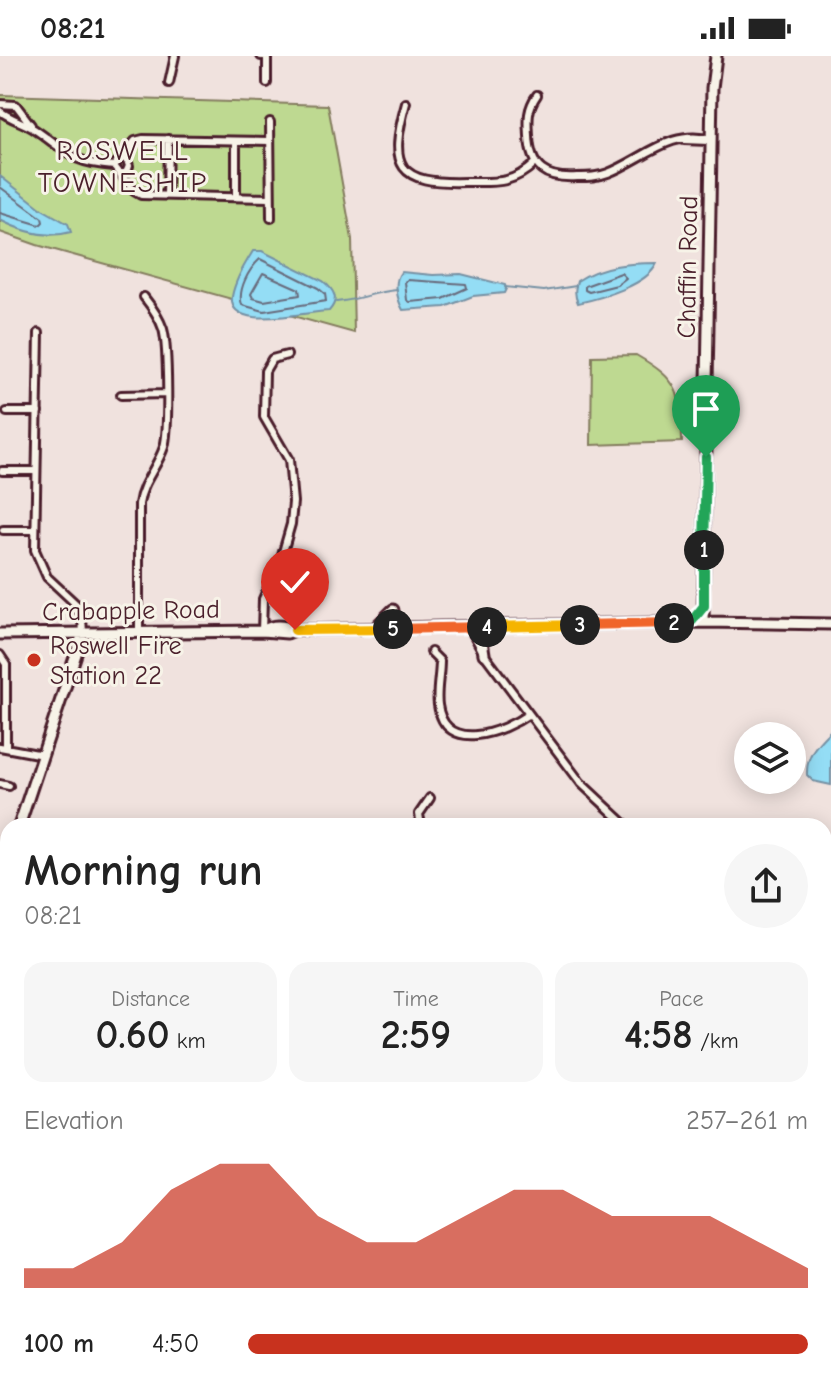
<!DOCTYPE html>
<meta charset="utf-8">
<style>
body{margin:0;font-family:"Comic Neue",sans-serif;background:#f6f6f6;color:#222;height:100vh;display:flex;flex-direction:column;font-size:30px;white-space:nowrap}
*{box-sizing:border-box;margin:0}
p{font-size:26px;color:#767676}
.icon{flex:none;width:44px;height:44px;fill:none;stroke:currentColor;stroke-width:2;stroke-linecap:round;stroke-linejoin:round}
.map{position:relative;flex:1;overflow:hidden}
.details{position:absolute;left:0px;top:762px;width:832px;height:572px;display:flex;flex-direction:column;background:#fff;border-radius:24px 24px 0 0;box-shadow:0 4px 20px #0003}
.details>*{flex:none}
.tools{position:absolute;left:734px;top:666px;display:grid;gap:16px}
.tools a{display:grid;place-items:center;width:72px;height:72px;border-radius:50%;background:#fff;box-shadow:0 4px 20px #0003;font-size:40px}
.pin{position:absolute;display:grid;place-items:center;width:68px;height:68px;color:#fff;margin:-82px -34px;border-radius:50% 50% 50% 0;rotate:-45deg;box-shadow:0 0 8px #0007}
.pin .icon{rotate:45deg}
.km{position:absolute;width:40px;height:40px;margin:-20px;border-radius:50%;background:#222;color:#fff;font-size:22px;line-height:40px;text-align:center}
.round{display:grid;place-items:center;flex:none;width:84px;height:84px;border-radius:42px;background:#f6f6f6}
.overview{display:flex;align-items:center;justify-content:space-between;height:136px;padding:0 24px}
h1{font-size:44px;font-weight:700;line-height:60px}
.figures{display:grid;grid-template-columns:repeat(3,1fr);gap:12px;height:136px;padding:8px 24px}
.figures div{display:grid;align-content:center;border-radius:20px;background:#f6f6f6;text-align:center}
.figures b{font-size:40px;font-weight:700}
.figures small{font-size:22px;font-weight:400}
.figures p{font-size:22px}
.chart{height:224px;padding:16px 24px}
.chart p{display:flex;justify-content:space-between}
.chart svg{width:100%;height:144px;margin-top:8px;fill:#c8321e;opacity:.7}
ul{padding:0 24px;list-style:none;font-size:26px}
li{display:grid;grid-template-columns:128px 96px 1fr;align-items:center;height:60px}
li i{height:20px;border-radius:10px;background:#c8321e}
.status{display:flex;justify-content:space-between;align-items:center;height:56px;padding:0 40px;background:#fff;direction:ltr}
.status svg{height:22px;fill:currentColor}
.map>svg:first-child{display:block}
.green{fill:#bed991;stroke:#847c5e;stroke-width:2}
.water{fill:#94ddf5;stroke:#7691a4;stroke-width:2}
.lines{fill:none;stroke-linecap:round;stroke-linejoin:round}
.shore{stroke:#686b7c;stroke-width:2}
.stream{stroke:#7691a4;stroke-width:2}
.street-casing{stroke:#4a1f2b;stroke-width:12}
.secondary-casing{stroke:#4a1f2b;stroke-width:15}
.street{stroke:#f7f3e8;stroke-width:6}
.secondary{stroke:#f7f3e8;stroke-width:9}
.split-1-casing{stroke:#fff;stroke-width:16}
.split-2-casing{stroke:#fff;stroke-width:16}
.split-3-casing{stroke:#fff;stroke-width:16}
.split-4-casing{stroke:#fff;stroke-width:16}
.split-5-casing{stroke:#fff;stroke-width:16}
.split-6-casing{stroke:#fff;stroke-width:16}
.split-1{stroke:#22a559;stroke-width:10}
.split-2{stroke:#22a559;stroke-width:10}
.split-3{stroke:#f0652b;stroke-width:10}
.split-4{stroke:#f5b400;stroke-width:10}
.split-5{stroke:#f0652b;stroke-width:10}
.split-6{stroke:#f5b400;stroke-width:10}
.poi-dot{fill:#c8321e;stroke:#f7f3e8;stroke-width:3}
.labels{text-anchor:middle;stroke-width:6;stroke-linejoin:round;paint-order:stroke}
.street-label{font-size:26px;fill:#4a1f2b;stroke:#f7f3e8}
.poi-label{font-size:26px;fill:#4a1f2b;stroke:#f7f3e8;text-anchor:start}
.neighbourhood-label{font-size:28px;letter-spacing:2px;fill:#4a1f2b;stroke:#f7f3e8}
</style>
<div class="status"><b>08:21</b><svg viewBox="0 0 49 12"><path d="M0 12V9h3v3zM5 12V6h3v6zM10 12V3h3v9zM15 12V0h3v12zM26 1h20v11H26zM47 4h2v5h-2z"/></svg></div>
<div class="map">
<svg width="831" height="1334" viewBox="0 0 831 1334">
<rect width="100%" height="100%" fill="#f0e2de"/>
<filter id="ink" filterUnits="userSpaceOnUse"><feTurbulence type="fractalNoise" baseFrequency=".0125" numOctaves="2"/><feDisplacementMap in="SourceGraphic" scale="16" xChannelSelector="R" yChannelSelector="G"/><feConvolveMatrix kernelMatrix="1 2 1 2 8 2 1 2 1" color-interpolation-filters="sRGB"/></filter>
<g filter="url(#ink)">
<path class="green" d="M 0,39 L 328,49 L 352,183 L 354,277 L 37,189 L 0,176 Z
M 636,299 C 681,325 681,337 682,386 L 591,389 L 592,300 Z"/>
<path class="water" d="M 0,120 L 42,153 L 68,168 L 71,176 C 47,183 21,175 0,164 Z
M 253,195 L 262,195 L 323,225 C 334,234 340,243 329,255 C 309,255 221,279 233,236 C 237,221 245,208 253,195 Z
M 657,207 C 648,229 601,242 578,247 C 574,239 575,233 577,225 C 601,209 629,207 657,207 Z
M 401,216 L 433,219 L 461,218 L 505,229 L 506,233 L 504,237 L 473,240 L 445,251 L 403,254 C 397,243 393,226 401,216 Z
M 831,674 L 831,729 L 813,725 L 807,719 C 806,698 817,688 831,674 Z"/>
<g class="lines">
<path class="shore" d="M 0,131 L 42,162 L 43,166 L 40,169 L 0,157
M 260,203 L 318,232 L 325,238 L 326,245 L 264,255 L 242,249 C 237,234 249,213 260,203 Z
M 263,217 L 299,233 L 300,239 L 264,245 L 253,242 L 251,238 Z
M 621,217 L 626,222 L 617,229 L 589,236 L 585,234 L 585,230 Z
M 408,224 L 466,228 L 467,232 L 443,243 L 410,246 L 407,244 L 405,226 Z"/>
<path class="stream" d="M 505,231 L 544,235 L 576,230
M 336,246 C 358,244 374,236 397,234
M 824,795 L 831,787
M 362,1334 L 368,1326"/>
<defs>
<path id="street" d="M 261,0 L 267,0 L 267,27
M 169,27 L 175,0
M 537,39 C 527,53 528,64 529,80 C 530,113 546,123 577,121 C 588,121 598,121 608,117 C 642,104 672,72 711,84
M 406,47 C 388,111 398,128 465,126 C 495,126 512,129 535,107
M 0,48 L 16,49 L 31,69
M 0,55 C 10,63 23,66 34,73 C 68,96 70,107 114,110
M 270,66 L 271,162
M 684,84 L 708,85
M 114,110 L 134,135 L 141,139 L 270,142
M 114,110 L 135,85 L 143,83 L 269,85
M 120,117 L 126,117 L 129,110 L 127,104 L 121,102
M 167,139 L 168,83
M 236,141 L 236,86
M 39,277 L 35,494 L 47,521 L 78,550 L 82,562 L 83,577
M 121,339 L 166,338
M 7,356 L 38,356
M 2,415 L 35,415
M 3,474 L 35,474
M 470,572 L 484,598 L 581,727 L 627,770
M 262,575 L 263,543 L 281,503 L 291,468 L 293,446 L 289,404 L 264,361 L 265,315 L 272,303 L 287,299
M 139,576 L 139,448 C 142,426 157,412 164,391 C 169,375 168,290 163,273 C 159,261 152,251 144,241
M 431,596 L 440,605 C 440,620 436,635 438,649 C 445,699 503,676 529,658
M 0,599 L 6,608 L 6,692
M 0,691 L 43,699
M 0,728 L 9,730
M 421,770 L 419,758 L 430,742
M 0,857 L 8,855
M 824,883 L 831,877
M 824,968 L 831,972
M 0,1085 L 8,1086
M 0,1115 L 8,1116
M 624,1334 L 625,1326"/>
<path id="secondary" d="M 703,566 L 712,32 L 716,0
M 374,573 L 393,554
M 262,575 C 273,568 283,569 295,574
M 0,578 L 262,575 L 287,577 L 295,574 L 703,566 L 831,568
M 484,598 L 482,585 L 496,571
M 19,770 L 83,577
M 0,831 L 8,805"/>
</defs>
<use href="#street" class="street-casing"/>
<use href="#secondary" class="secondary-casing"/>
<use href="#street" class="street"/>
<use href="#secondary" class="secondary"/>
</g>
</g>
<g class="lines" filter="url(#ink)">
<defs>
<path id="split-1" d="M 704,494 L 706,401"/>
<path id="split-2" d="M 674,567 L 692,565 L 704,550 L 704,494"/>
<path id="split-3" d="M 580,569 L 674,567"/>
<path id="split-4" d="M 487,571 L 580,569"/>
<path id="split-5" d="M 393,573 L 487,571"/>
<path id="split-6" d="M 295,574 L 393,573"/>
</defs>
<use href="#split-1" class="split-1-casing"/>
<use href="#split-2" class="split-2-casing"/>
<use href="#split-3" class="split-3-casing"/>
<use href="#split-4" class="split-4-casing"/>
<use href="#split-5" class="split-5-casing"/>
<use href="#split-6" class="split-6-casing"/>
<use href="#split-1" class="split-1"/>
<use href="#split-2" class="split-2"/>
<use href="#split-3" class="split-3"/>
<use href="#split-4" class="split-4"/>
<use href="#split-5" class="split-5"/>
<use href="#split-6" class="split-6"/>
</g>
<circle class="poi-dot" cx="34" cy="604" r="8"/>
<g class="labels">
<g class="street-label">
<text transform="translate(687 211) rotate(-89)" y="9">Chaffin Road</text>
<text transform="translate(131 554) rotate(-1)" y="9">Crabapple Road</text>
</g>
<g class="poi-label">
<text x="50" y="598">Roswell Fire<tspan x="50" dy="30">Station 22</tspan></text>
</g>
<g class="neighbourhood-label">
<text x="123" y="104">ROSWELL<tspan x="123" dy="32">TOWNESHIP</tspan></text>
</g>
</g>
</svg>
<div class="tools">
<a><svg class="icon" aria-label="layers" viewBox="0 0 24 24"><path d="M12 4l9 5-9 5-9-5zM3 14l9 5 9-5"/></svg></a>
</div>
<div class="pin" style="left:706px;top:401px;background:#1e9e55"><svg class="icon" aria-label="arrive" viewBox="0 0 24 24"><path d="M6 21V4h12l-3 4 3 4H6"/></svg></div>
<div class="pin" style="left:295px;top:574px;background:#d93025"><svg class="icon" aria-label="check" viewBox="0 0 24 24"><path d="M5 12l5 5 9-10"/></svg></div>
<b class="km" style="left:704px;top:494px">1</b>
<b class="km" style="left:674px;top:567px">2</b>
<b class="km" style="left:580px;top:569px">3</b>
<b class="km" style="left:487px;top:571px">4</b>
<b class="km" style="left:393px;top:573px">5</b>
<section class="details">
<div class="overview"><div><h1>Morning run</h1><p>08:21</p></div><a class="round"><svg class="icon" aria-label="share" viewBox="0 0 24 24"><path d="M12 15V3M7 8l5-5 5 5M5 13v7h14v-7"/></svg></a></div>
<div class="figures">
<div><p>Distance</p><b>0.60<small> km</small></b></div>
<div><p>Time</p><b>2:59</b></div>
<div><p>Pace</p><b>4:58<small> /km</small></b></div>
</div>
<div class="chart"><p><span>Elevation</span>257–261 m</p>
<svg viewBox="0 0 160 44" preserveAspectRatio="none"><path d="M0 44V38L10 38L20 30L30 14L40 6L50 6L60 22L70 30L80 30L90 22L100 14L110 14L120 22L130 22L140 22L150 30L160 38V44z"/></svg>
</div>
<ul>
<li><b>100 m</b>4:50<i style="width:100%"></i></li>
</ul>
</section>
</div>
